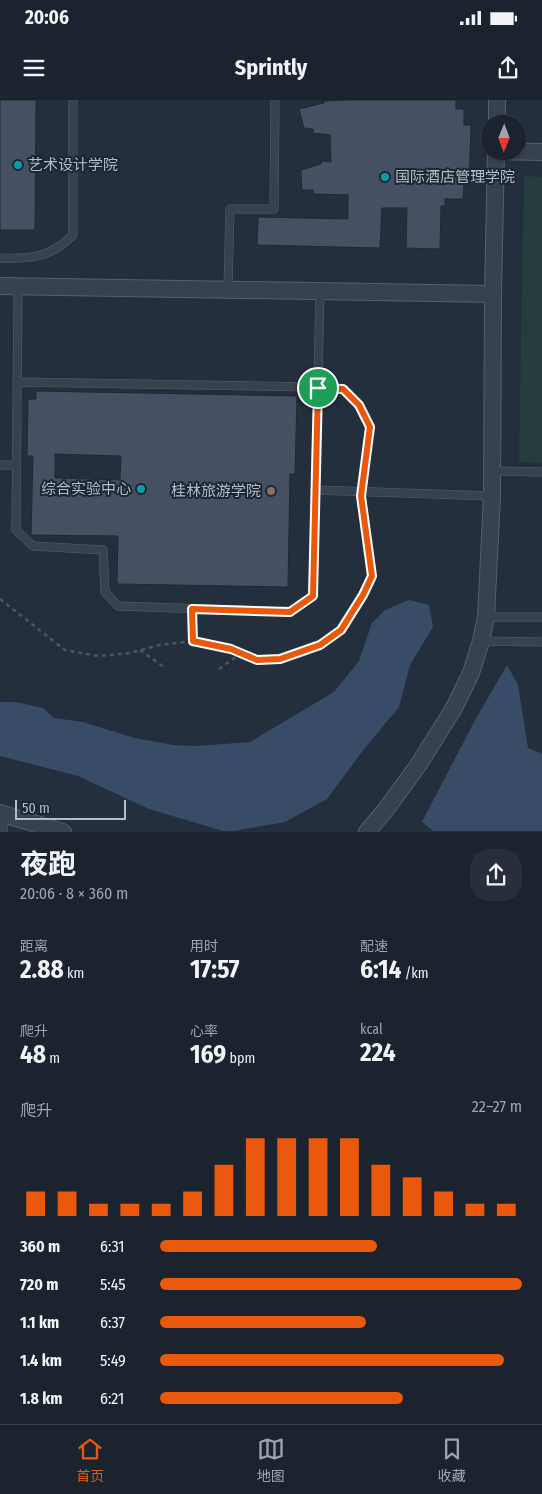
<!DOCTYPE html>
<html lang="zh">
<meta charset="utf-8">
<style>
body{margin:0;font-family:"Fira Sans Condensed","Noto Sans SC",sans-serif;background:#282f3a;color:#f1f3f6;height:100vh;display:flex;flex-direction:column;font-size:19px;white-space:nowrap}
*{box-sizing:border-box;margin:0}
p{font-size:16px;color:#a0a4aa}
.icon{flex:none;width:28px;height:28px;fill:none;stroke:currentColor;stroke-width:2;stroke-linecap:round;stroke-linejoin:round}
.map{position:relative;height:732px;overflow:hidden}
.panel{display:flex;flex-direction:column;background:#1b232e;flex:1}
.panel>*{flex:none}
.needle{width:32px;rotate:181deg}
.fabs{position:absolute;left:481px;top:15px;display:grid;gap:10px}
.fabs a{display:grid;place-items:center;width:45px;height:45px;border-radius:50%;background:#1b232e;box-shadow:0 1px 4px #0004,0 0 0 1px #39404a;font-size:25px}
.scale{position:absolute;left:15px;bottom:12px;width:111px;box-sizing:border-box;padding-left:5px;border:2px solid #b4bcc9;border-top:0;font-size:14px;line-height:18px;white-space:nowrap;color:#b4bcc9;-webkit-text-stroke:4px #1d2633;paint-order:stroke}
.pin{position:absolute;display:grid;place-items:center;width:42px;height:42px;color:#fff;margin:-21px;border:2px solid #fff;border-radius:50%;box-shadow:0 1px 5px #0007}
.round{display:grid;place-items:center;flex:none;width:52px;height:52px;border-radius:20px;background:#282f3a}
.headline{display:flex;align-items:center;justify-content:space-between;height:85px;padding:0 20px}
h1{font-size:28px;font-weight:700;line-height:38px}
.stats{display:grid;grid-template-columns:repeat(3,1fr);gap:8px;height:85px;padding:5px 20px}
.stats div{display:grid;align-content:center}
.stats b{font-size:25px;font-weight:700}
.stats small{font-size:14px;font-weight:400}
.stats p{font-size:14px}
.chart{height:140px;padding:10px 20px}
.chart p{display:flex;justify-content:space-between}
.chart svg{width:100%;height:90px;margin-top:5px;stroke:#ea580c;stroke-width:6}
ul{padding:0 20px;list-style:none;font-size:16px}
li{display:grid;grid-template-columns:80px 60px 1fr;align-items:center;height:38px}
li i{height:12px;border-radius:6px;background:#ea580c}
.status{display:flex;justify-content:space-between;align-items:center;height:35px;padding:0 25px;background:#1b232e;direction:ltr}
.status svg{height:14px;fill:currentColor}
header{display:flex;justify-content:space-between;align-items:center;height:65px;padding:0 20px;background:#1b232e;font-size:22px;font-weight:700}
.tab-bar{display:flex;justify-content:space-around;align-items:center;height:70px;border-top:1px solid #39404a;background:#1b232e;font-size:14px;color:#a0a4aa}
.tab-bar a{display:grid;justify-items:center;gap:2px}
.tab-bar .current{color:#ea580c}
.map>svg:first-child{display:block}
.green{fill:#263c3f}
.water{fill:#394c67}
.building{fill:#455162;stroke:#1f2835;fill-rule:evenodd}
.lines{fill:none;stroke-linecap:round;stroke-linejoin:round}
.lane-casing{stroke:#565f6c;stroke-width:9}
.street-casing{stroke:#565f6c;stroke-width:18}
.path{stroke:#44595c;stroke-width:2.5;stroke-dasharray:4 4;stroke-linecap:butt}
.lane{stroke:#38414e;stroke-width:8}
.street{stroke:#38414e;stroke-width:16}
.route-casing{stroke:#fff;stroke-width:10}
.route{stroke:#ea580c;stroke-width:6}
.culture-dot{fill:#0f9aa8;stroke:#1d2633;stroke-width:2}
.education-dot{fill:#8d6e63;stroke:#1d2633;stroke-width:2}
.labels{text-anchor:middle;stroke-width:4;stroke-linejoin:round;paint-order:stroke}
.poi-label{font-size:15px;fill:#b4bcc9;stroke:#1d2633;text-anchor:start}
</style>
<div class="status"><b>20:06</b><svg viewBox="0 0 49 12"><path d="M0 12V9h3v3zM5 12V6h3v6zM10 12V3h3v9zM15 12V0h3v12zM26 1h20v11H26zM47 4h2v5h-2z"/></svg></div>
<header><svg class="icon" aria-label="menu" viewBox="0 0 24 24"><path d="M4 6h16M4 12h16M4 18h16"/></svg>Sprintly<svg class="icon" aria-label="share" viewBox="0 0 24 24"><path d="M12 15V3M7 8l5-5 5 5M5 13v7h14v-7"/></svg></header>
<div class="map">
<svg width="542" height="732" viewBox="0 0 542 732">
<rect width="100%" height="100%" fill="#242f3e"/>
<path class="green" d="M 524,76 L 542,77 L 542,363 L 519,362 Z"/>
<path class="water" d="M 409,500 L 429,505 L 433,527 L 410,565 L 399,607 L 364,649 L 327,699 L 285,722 L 233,731 L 223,731 L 149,709 L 78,676 L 0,656 L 0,602 L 15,602 L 43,608 L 54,618 L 83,622 L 135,638 L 173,645 L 198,646 L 250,642 L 334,592 L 359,561 L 372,523 L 385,510 Z
M 507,565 L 518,585 L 528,648 L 542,654 L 542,731 L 433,731 L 422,722 L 474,622 Z"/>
<path class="building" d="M 0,0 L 36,0 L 35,130 L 0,130 Z
M 346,0 L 456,0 L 456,9 L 464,9 L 464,25 L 471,25 L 469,84 L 464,84 L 463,99 L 445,99 L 445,106 L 441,106 L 440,149 L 406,148 L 407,108 L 382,108 L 380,148 L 257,145 L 258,117 L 348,119 L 348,95 L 313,94 L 313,90 L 302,90 L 301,70 L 321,64 L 322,61 L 331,62 L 330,35 L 313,33 L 313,29 L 304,28 L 299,9 L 324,3 L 324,1 Z
M 36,291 L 297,296 L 295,374 L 290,374 L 288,487 L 117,484 L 118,436 L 31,435 L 33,356 L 27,356 L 28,299 L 36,299 ZM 55,354 L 121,356 L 120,380 L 55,378 Z"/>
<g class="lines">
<defs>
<path id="lane" d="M 0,158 C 31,159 50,158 73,135 L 73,0
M 18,186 L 16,430 L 33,446 L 103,450 L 105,492 L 118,506 L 290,512 L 313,496 L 320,191
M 228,189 L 230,109 L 274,109 L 275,0
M 17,282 L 318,287
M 0,365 L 16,365
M 492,371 L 542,372
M 315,390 L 492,396
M 486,517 L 542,517
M 481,541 L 542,542
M 3,732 L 4,714"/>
<path id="street" d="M 497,24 L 497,0
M 496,51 L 542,52
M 0,186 L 493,194
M 0,713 L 63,732
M 367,732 L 387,708 L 419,664 L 454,608 L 471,573 L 481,541 L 486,517 L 492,396 L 493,194 L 496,51"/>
</defs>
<use href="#lane" class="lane-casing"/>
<use href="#street" class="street-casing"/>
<path class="path" d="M 329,288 L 343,289 C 366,313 373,322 367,356 C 365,364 363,372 362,380
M 0,499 L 65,550 L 98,556 L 130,553 L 159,545 L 193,541 L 231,549 L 257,560 L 280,559 L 320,545 L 341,530 L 363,495 L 372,476 L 362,403
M 193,519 L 193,550
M 140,550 L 165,568
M 219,569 L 240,554"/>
<use href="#lane" class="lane"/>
<use href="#street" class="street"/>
</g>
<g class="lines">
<defs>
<path id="route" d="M 318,288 L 343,289 L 359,305 L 370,327 L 361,396 L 372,476 L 363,495 L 341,530 L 320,545 L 280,559 L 257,560 L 231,549 L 193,541 L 192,509 L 290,512 L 313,496 Z"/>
</defs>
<use href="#route" class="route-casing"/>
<use href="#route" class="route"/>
</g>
<g class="culture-dot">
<circle cx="18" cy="65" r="5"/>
<circle cx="385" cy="77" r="5"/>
<circle cx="141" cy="389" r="5"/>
</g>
<circle class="education-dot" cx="271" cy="391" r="5"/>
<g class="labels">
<g class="poi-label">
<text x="28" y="70">艺术设计学院</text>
<text x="395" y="82">国际酒店管理学院</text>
<text x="131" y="394" text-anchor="end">综合实验中心</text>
<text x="261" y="396" text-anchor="end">桂林旅游学院</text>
</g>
</g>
</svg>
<div class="fabs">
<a><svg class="needle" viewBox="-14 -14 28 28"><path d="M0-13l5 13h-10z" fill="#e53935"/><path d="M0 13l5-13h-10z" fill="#a0a4aa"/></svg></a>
</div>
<div class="scale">50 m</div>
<div class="pin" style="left:318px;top:288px;background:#1e9e55"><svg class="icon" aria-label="arrive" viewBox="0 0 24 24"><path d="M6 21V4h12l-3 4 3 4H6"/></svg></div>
</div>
<section class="panel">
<div class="headline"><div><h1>夜跑</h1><p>20:06 · 8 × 360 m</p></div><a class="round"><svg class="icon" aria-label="share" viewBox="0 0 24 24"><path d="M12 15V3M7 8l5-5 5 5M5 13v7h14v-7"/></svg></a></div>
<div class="stats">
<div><p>距离</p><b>2.88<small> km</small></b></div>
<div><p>用时</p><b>17:57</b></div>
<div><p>配速</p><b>6:14<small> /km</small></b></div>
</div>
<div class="stats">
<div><p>爬升</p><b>48<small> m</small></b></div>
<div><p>心率</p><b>169<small> bpm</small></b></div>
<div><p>kcal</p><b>224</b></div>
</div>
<div class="chart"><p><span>爬升</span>22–27 m</p>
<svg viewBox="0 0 160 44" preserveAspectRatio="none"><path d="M5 44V32M15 44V32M25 44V38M35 44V38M45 44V38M55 44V32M65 44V19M75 44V6M85 44V6M95 44V6M105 44V6M115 44V19M125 44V25M135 44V32M145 44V38M155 44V38"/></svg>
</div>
<ul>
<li><b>360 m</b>6:31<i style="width:60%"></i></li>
<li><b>720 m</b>5:45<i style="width:100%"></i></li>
<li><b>1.1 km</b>6:37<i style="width:57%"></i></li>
<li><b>1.4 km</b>5:49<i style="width:95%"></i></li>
<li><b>1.8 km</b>6:21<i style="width:67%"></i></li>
</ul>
</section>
<nav class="tab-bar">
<a class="current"><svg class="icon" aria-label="home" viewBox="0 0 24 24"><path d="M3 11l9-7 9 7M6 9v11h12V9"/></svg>首页</a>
<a><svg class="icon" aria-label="map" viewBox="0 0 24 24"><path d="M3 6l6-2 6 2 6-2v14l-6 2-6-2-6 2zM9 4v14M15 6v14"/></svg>地图</a>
<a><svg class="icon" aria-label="saved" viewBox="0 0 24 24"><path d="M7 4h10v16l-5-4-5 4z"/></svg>收藏</a>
</nav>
